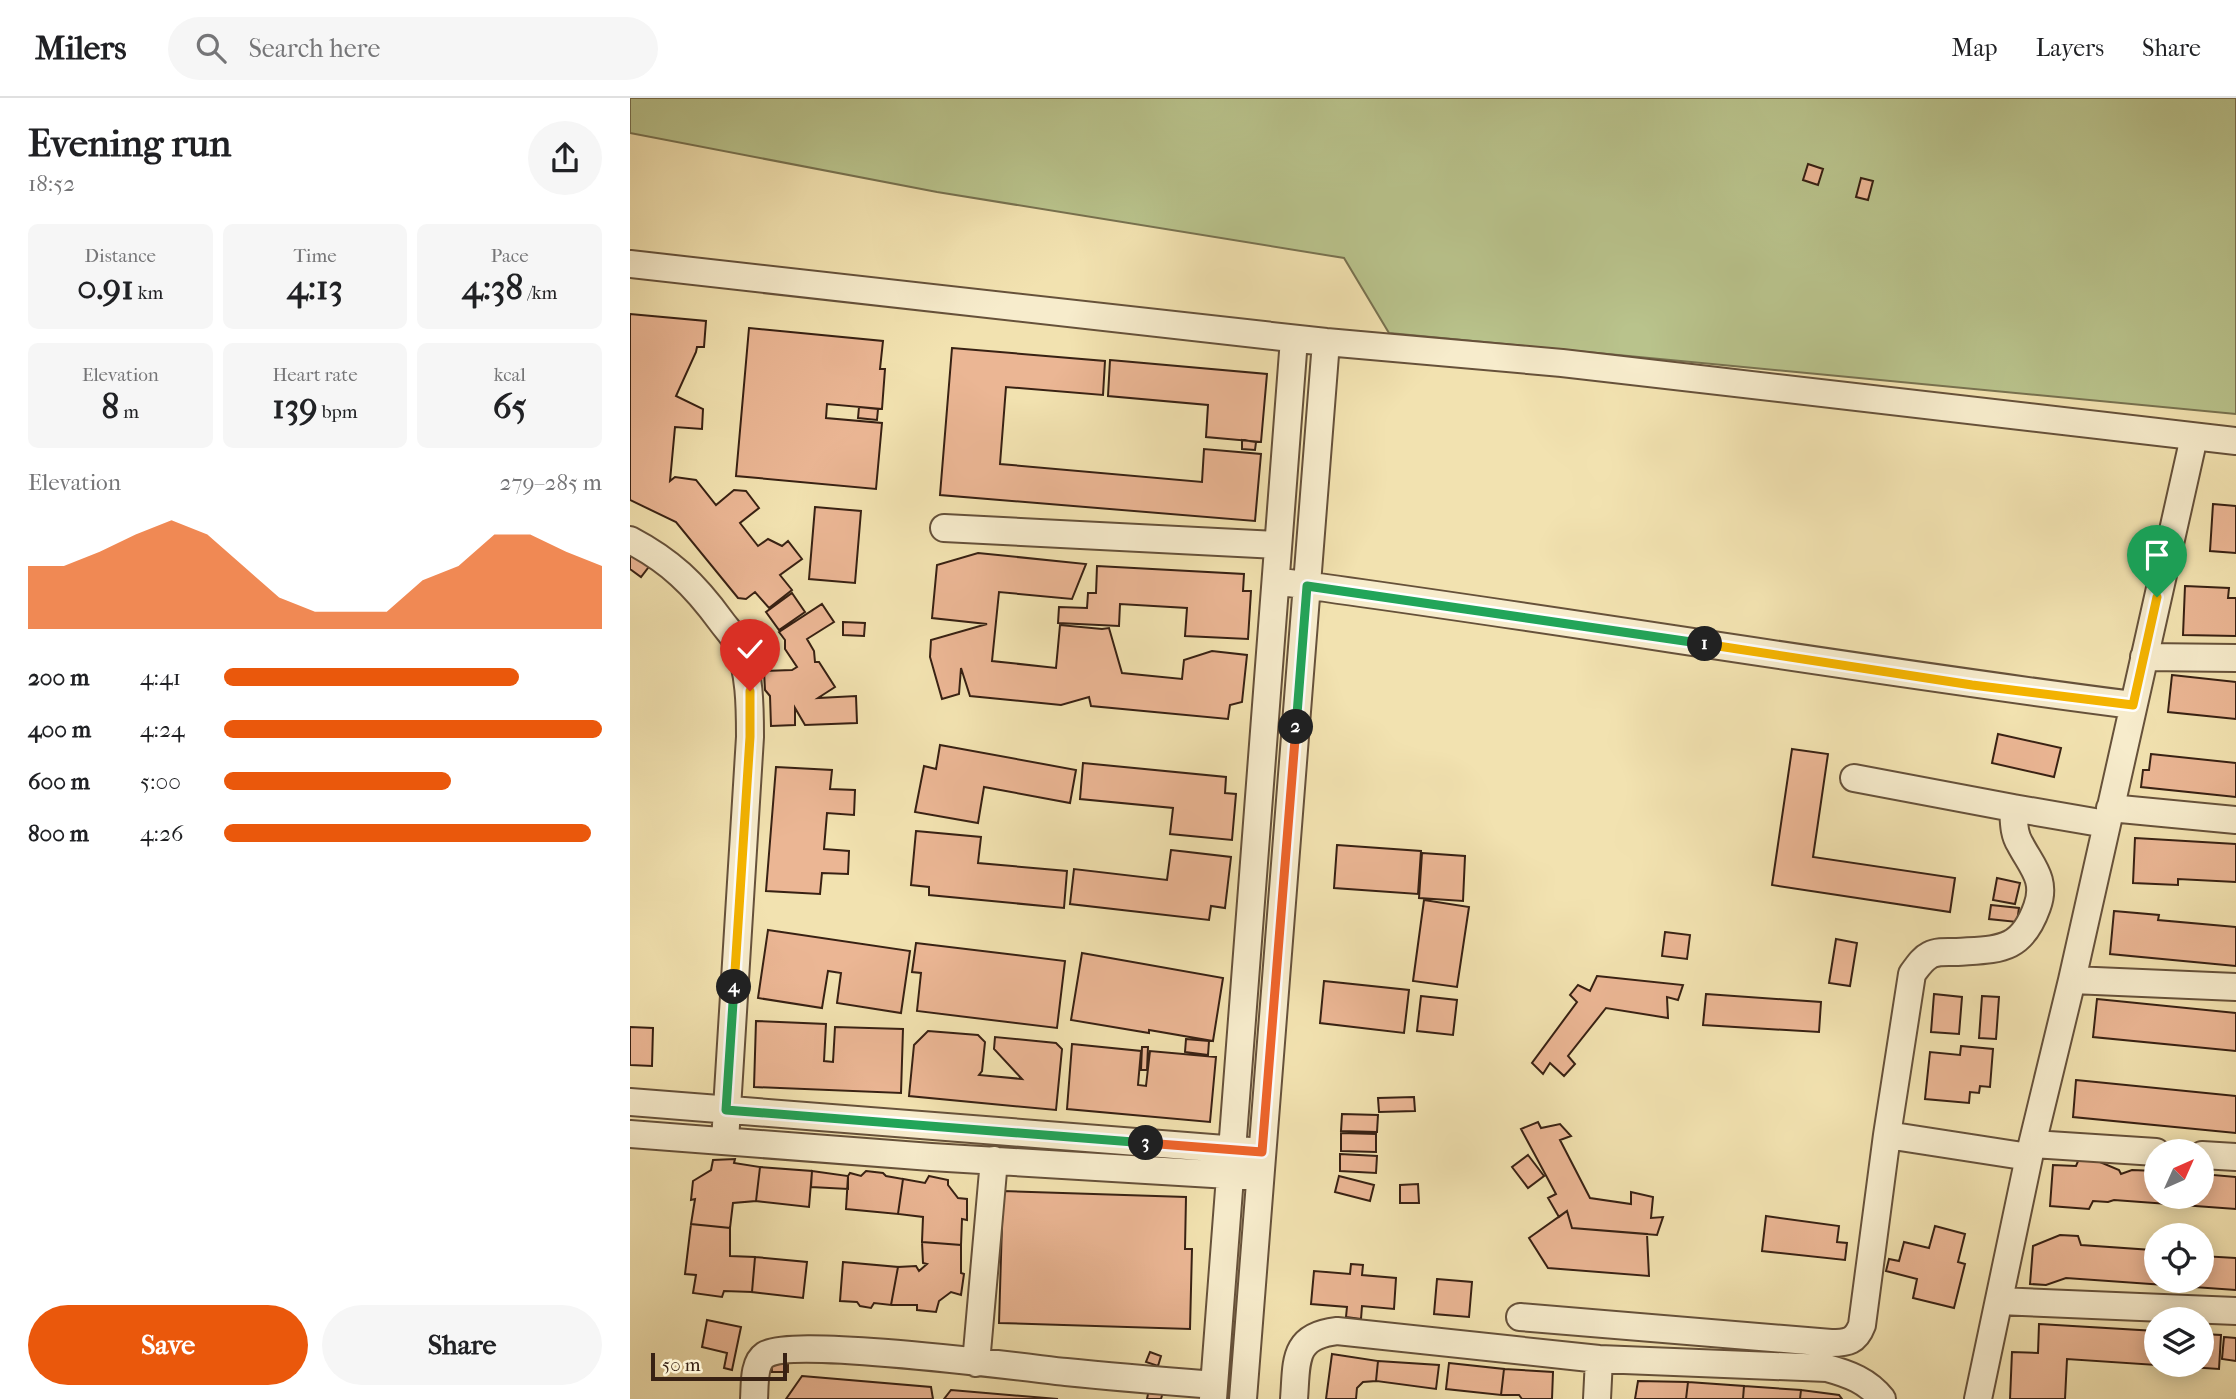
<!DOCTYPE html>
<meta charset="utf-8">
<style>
body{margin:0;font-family:"IM FELL French Canon",serif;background:#f6f6f6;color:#202124;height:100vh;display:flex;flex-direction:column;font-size:26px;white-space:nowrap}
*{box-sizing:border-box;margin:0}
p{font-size:23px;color:#757577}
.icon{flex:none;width:38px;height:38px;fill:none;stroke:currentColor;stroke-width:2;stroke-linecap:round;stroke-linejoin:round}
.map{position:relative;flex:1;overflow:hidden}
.sheet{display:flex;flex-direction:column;background:#fff;width:630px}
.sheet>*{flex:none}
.needle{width:46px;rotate:45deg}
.tools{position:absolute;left:1514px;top:1041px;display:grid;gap:14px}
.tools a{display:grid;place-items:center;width:70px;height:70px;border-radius:50%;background:#fff;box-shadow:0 4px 18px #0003;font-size:35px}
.scale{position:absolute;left:21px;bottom:18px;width:136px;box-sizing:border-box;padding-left:7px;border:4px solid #382113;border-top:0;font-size:19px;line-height:24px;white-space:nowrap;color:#382113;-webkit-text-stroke:5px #f7eccc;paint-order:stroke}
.pin{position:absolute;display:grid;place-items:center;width:60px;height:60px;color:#fff;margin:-72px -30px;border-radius:50% 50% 50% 0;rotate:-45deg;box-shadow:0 0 7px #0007}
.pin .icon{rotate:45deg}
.km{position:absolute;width:35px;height:35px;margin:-18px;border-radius:50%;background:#222;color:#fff;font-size:19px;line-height:35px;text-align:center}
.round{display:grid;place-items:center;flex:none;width:74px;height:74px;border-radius:37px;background:#f6f6f6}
.summary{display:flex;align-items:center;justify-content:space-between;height:119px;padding:0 28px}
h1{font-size:38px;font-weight:700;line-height:52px}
.stats{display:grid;grid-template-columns:repeat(3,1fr);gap:10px;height:119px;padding:7px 28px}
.stats div{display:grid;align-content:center;border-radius:10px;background:#f6f6f6;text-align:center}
.stats b{font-size:35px;font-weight:700}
.stats small{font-size:19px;font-weight:400}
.stats p{font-size:19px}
.chart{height:196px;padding:14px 28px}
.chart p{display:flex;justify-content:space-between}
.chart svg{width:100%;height:126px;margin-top:7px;fill:#ea580c;opacity:.7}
.button{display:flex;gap:14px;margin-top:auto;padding:14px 28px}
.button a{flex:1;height:80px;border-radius:42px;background:#ea580c;color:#fff;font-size:28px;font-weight:700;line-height:80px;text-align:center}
.button a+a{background:#f6f6f6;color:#202124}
ul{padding:0 28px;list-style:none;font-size:23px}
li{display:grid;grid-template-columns:112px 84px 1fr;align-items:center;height:52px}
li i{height:18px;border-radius:9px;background:#ea580c}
header{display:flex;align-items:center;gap:42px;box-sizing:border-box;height:98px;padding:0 35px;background:#fff;border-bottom:2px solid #e0e0e0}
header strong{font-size:33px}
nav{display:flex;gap:38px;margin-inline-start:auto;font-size:24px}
.search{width:490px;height:63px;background:#f6f6f6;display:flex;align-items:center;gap:18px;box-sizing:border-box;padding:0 24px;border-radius:38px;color:#757577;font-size:26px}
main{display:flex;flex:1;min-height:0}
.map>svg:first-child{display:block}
.green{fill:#b9c38c;stroke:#787250;stroke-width:2}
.building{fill:#ebb694;stroke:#382113;stroke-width:2}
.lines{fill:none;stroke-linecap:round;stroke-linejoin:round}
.minor-casing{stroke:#66513a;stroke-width:30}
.minor{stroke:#f7eccc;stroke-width:26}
.split-1-casing{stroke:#fff;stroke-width:14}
.split-2-casing{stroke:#fff;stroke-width:14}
.split-3-casing{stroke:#fff;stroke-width:14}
.split-4-casing{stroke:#fff;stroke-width:14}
.split-5-casing{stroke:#fff;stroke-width:14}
.split-1{stroke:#f5b400;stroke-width:9}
.split-2{stroke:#22a559;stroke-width:9}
.split-3{stroke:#f0652b;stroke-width:9}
.split-4{stroke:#22a559;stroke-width:9}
.split-5{stroke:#f5b400;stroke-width:9}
</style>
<header>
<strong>Milers</strong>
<div class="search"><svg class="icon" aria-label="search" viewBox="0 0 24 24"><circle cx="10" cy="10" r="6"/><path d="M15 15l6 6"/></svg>Search here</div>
<nav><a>Map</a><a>Layers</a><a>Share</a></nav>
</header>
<main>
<section class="sheet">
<div class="summary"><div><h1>Evening run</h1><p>18:52</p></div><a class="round"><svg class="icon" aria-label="share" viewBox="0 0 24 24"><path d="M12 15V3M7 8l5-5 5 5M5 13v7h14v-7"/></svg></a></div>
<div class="stats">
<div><p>Distance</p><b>0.91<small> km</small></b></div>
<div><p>Time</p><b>4:13</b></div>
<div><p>Pace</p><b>4:38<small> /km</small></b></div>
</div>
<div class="stats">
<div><p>Elevation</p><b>8<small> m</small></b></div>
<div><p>Heart rate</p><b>139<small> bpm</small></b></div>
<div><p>kcal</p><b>65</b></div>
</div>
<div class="chart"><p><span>Elevation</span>279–285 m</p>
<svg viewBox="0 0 160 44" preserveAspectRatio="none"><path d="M0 44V22L10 22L20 17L30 11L40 6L50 11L60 22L70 33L80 38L90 38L100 38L110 27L120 22L130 11L140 11L150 17L160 22V44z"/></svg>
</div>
<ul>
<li><b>200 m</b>4:41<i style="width:78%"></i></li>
<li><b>400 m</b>4:24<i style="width:100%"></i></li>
<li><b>600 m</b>5:00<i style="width:60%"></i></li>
<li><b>800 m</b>4:26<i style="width:97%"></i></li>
</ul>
<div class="button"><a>Save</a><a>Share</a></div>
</section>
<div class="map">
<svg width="1606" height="1301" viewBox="0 0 1606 1301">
<rect width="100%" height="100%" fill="#f2e2b0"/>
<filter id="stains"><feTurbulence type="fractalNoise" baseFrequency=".00286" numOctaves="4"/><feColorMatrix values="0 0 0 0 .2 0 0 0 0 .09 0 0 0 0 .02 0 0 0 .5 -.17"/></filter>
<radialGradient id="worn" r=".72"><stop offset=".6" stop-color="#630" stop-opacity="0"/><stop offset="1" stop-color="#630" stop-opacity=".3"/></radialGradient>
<path class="green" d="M 0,0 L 1606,0 L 1606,316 L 759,235 L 714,160 L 307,94 L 0,35 Z"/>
<path class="building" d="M 1178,66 L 1193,71 L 1188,87 L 1173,82 Z
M 1231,80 L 1243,83 L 1238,102 L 1226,99 Z
M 0,216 L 76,223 L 74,249 L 67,249 L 66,254 L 46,298 L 73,311 L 72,331 L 45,329 L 40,383 L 45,379 L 66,382 L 86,407 L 104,392 L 116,393 L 129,410 L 110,425 L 128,448 L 138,441 L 152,448 L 158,443 L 172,461 L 150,477 L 162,492 L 139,510 L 125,494 L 116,501 L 108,500 L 46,424 L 0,402 Z
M 119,230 L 253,243 L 250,271 L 255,271 L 252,311 L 197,306 L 196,320 L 252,325 L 246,391 L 106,378 Z
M 322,250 L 475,263 L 473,297 L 376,289 L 370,366 L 572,384 L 574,351 L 631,356 L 625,423 L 310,397 Z
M 480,262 L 637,276 L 631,344 L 576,339 L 578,307 L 478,298 Z
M 229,309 L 248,311 L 247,322 L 228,320 Z
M 612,342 L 626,344 L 625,352 L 612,351 Z
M 1583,406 L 1606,408 L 1606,455 L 1580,453 Z
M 185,409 L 231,413 L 225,485 L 179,481 Z
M 0,451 L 21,466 L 11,479 L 0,471 Z
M 348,455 L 456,466 L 442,501 L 369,494 L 362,563 L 426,570 L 430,527 L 472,531 L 479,530 L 492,575 L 552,581 L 554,562 L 582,553 L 617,557 L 612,604 L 600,607 L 598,621 L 461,608 L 459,599 L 431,607 L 340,598 L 331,570 L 329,596 L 312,601 L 300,559 L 301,542 L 357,526 L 302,520 L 307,467 Z
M 467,468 L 614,476 L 613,493 L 621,493 L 618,541 L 555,538 L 557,510 L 490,506 L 489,528 L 428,525 L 429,509 L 457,510 L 458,495 L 466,495 Z
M 1555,488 L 1599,490 L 1598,500 L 1606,500 L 1606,538 L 1553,537 Z
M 162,495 L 175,514 L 149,532 L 136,514 Z
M 192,506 L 204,524 L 177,541 L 184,553 L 185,564 L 189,564 L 205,589 L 188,600 L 226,598 L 227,625 L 175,627 L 165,610 L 165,627 L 141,628 L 140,598 L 135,592 L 134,573 L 162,572 L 167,569 L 155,551 L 155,542 L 149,534 Z
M 213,524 L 235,525 L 234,538 L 213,537 Z
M 1542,577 L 1606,584 L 1606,621 L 1538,614 Z
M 1368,636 L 1431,650 L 1424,679 L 1362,665 Z
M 310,647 L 446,672 L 440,705 L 354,689 L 348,725 L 285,714 L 294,668 L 306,671 Z
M 1162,651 L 1198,656 L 1183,759 L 1325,780 L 1320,814 L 1142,787 Z
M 1521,656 L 1606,665 L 1606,699 L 1511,689 L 1513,672 L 1519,672 Z
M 453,665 L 596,679 L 595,695 L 606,696 L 602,742 L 540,736 L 543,710 L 450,701 Z
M 146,669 L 202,672 L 200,691 L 225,692 L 224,717 L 197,715 L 194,751 L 219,753 L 218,776 L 192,775 L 190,796 L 136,793 Z
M 286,733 L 351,739 L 348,765 L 437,773 L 434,810 L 299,797 L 299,789 L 281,787 Z
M 1505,740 L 1606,746 L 1606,784 L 1548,781 L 1548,787 L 1503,785 Z
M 707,747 L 791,753 L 788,796 L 704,790 Z
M 541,752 L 601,759 L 595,810 L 581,808 L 579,822 L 440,806 L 444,771 L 537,782 Z
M 792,755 L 835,758 L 833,803 L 789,800 Z
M 1367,780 L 1390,785 L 1385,806 L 1363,802 Z
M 794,802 L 839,809 L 827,889 L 783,883 Z
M 1361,807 L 1389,810 L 1387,824 L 1359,821 Z
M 1484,813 L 1529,817 L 1528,822 L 1606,829 L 1606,868 L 1480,856 Z
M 138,832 L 280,853 L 271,915 L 207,905 L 211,875 L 198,873 L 192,910 L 128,900 Z
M 1035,834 L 1060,837 L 1057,861 L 1032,858 Z
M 1206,841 L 1227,845 L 1220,888 L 1199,885 Z
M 286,845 L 435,863 L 427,930 L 287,913 L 291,875 L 282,874 Z
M 452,855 L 593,880 L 583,943 L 519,932 L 519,935 L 441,922 Z
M 967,878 L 1053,887 L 1048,902 L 1037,899 L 1038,920 L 976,910 L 938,958 L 945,966 L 934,978 L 920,965 L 913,976 L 902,965 L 947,904 L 940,897 L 948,887 L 960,893 Z
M 694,883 L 779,892 L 774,935 L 690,925 Z
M 1076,896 L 1191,904 L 1189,934 L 1073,927 Z
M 1304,896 L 1332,899 L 1329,936 L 1301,934 Z
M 791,898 L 827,902 L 823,937 L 787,933 Z
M 1352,898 L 1369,899 L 1366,941 L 1349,940 Z
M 1467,901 L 1606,915 L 1606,953 L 1463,939 Z
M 126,923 L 196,926 L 194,963 L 203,964 L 205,929 L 273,931 L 271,995 L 124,989 Z
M 0,929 L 23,930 L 22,968 L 0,967 Z
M 298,933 L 348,937 L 355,944 L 352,973 L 349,977 L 392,981 L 364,951 L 365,939 L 426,945 L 432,951 L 426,1012 L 279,998 L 284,947 Z
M 556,941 L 579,943 L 578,957 L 555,954 Z
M 442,946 L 511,953 L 508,987 L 516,988 L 520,953 L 586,959 L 580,1024 L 437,1011 Z
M 1331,948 L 1363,951 L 1360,989 L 1350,988 L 1349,995 L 1340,994 L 1339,1005 L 1295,1001 L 1300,954 L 1330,957 Z
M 512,949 L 518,949 L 517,972 L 511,972 Z
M 1446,982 L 1606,998 L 1606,1035 L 1443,1019 Z
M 784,999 L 785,1013 L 749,1014 L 748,1000 Z
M 712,1016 L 748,1017 L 747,1034 L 711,1033 Z
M 908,1024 L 911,1030 L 930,1026 L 941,1038 L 930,1042 L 960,1100 L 1001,1106 L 1001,1094 L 1023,1099 L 1021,1120 L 1033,1119 L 1027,1137 L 942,1130 L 937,1113 L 929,1119 L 918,1100 L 926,1096 L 891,1031 Z
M 711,1035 L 746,1036 L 746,1054 L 711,1053 Z
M 710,1056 L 747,1058 L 746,1075 L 710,1073 Z
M 1451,1056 L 1489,1072 L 1491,1076 L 1502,1072 L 1526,1073 L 1526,1099 L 1572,1099 L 1572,1076 L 1606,1079 L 1606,1111 L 1484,1102 L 1478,1104 L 1463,1103 L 1459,1111 L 1420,1108 L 1423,1067 L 1446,1068 Z
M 898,1057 L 914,1078 L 898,1090 L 882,1069 Z
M 105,1061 L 104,1065 L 130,1069 L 126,1103 L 103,1105 L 100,1130 L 61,1126 L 65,1101 L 61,1102 L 63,1083 L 81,1072 L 83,1062 Z
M 130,1069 L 182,1073 L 179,1109 L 126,1103 Z
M 182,1073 L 218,1078 L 218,1091 L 181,1089 Z
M 236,1073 L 253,1075 L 256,1078 L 273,1081 L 268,1116 L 216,1111 L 218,1078 L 220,1075 L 231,1078 Z
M 299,1078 L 318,1082 L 318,1087 L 328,1100 L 337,1101 L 337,1122 L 332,1121 L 331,1147 L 292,1144 L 293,1119 L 268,1116 L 273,1081 L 295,1085 Z
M 709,1078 L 744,1087 L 740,1103 L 705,1094 Z
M 788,1086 L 789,1105 L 770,1105 L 770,1087 Z
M 373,1093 L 556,1099 L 555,1151 L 562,1151 L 560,1231 L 369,1225 Z
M 937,1113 L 942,1130 L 1017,1136 L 1019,1178 L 918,1170 L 899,1140 Z
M 1136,1118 L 1209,1128 L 1207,1144 L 1217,1145 L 1215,1162 L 1132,1153 Z
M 61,1126 L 100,1130 L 100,1158 L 125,1159 L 122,1194 L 94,1193 L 92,1199 L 63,1195 L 66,1177 L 55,1176 Z
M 1305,1128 L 1335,1136 L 1328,1164 L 1335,1166 L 1324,1210 L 1283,1200 L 1287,1181 L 1256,1173 L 1259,1161 L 1269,1163 L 1274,1144 L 1299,1150 Z
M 1430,1137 L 1448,1138 L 1451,1147 L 1522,1152 L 1526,1162 L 1526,1183 L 1572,1183 L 1572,1158 L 1606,1160 L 1606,1192 L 1436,1180 L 1416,1187 L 1400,1186 L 1403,1148 Z
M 292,1144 L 331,1147 L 331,1175 L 334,1176 L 331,1197 L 321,1194 L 309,1203 L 306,1214 L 287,1212 L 287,1207 L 261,1207 L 268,1169 L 286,1168 L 289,1173 L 297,1166 L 293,1165 Z
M 125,1159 L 177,1164 L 173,1200 L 122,1194 Z
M 213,1164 L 268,1169 L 261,1207 L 244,1205 L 241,1210 L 230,1208 L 227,1204 L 210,1203 Z
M 721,1166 L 733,1167 L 732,1177 L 766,1180 L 764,1211 L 732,1208 L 731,1221 L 716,1219 L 717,1209 L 681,1206 L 684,1173 L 720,1176 Z
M 807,1181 L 842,1184 L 839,1219 L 804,1216 Z
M 77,1222 L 111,1229 L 102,1272 L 94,1270 L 97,1255 L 72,1249 Z
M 1409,1226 L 1526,1233 L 1526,1267 L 1437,1261 L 1435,1301 L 1380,1301 L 1382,1254 L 1408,1255 Z
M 1572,1236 L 1591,1237 L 1589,1271 L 1528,1267 L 1572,1267 Z
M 1594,1239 L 1606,1240 L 1606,1263 L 1592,1261 Z
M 520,1254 L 531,1258 L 528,1268 L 516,1264 Z
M 702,1256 L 748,1263 L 746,1283 L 733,1284 L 727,1290 L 726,1301 L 696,1301 Z
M 141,1261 L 158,1261 L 158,1274 L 142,1274 Z
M 748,1263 L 809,1267 L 806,1291 L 746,1283 Z
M 819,1265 L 874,1271 L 871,1297 L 816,1291 Z
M 874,1271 L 923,1274 L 922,1301 L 892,1301 L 889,1297 L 871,1297 Z
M 172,1278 L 301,1289 L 303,1301 L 156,1301 Z
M 1008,1283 L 1058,1284 L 1056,1301 L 1005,1301 Z
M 1058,1284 L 1114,1288 L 1113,1301 L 1056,1301 Z
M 1114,1288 L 1171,1292 L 1170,1301 L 1113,1301 Z
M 519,1291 L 533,1294 L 531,1301 L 517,1301 Z
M 321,1292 L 428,1301 L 314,1301 Z
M 1171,1292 L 1209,1297 L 1212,1301 L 1170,1301 Z"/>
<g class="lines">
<defs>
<path id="minor" d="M 0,166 L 696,244 L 932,265 L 1606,343
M 314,430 L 648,447
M 0,442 C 40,463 64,486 91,523 C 96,530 103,537 107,545 C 120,572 120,610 120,639 L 95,1043
M 659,485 C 941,523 1221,571 1503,607
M 1514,559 L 1606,560
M 1224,680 L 1383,710
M 1480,710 L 1606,722
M 1442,882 L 1606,889
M 0,1004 L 620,1053
M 0,1036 L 301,1059 L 616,1078
M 1257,1037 L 1399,1059
M 1403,1046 L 1526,1054
M 1572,1057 L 1606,1059
M 1369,1203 L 1606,1213
M 890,1219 L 1201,1245 C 1218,1245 1226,1243 1232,1227 L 1257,1037 L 1282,876 C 1288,868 1292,861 1300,857 C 1307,853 1318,854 1327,854 C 1369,851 1391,854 1407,809 C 1417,782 1402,769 1390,746 C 1383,735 1384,722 1383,710 L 1476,726
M 346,1265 L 364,1062
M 124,1301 C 125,1288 123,1265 135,1257 C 163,1239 390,1269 436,1274 C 486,1279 535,1283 584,1287
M 583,1301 L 664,241
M 613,1301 L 696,244
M 664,1301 C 667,1264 662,1238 707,1233 L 969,1261 L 1197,1270 C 1219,1276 1238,1283 1252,1301
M 967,1301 L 969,1261
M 1348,1301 L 1399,1059 L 1442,882 L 1564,339"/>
</defs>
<use href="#minor" class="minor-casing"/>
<use href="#minor" class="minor"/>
</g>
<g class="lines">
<defs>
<path id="split-1" d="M 1075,546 L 1342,587 L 1503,607 L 1527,499"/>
<path id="split-2" d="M 666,629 L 677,488 L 1075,546"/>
<path id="split-3" d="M 516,1045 L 632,1054 L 666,629"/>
<path id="split-4" d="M 104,889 L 96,1012 L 516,1045"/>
<path id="split-5" d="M 104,889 L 120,639 L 120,593"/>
</defs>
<use href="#split-1" class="split-1-casing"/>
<use href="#split-2" class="split-2-casing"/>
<use href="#split-3" class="split-3-casing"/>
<use href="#split-4" class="split-4-casing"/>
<use href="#split-5" class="split-5-casing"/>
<use href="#split-1" class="split-1"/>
<use href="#split-2" class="split-2"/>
<use href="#split-3" class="split-3"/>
<use href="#split-4" class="split-4"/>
<use href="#split-5" class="split-5"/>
</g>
<rect width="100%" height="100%" filter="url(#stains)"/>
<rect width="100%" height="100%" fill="url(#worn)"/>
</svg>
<div class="tools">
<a><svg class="needle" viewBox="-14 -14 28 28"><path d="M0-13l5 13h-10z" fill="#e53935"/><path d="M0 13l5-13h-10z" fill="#757577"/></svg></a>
<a><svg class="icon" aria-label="locate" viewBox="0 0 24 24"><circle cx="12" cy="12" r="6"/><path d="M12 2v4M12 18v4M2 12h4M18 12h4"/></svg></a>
<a><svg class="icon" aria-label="layers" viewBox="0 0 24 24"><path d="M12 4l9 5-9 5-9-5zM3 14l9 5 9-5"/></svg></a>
</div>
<div class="scale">50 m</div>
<div class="pin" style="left:1527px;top:499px;background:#1e9e55"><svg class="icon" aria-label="arrive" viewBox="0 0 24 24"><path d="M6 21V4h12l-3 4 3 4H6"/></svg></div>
<div class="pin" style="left:120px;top:593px;background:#d93025"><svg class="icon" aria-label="check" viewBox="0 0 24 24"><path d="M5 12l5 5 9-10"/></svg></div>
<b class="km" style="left:1075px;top:546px">1</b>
<b class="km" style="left:666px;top:629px">2</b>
<b class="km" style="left:516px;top:1045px">3</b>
<b class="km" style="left:104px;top:889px">4</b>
</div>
</main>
